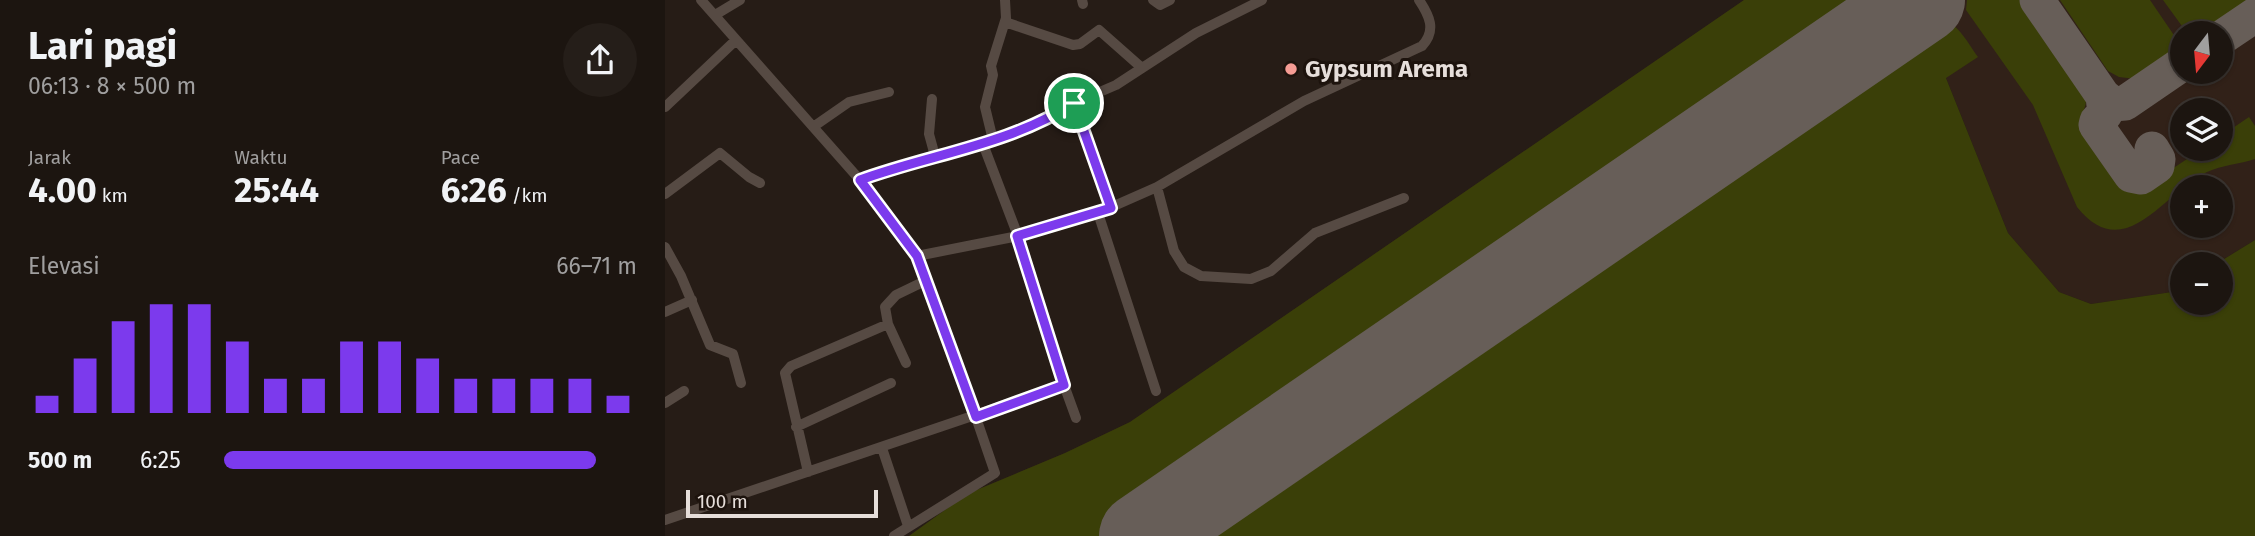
<!DOCTYPE html>
<html lang="id">
<meta charset="utf-8">
<style>
body{margin:0;font-family:"Fira Sans",sans-serif;background:#251e19;color:#f1f3f6;height:100vh;display:flex;flex-direction:column;font-size:26px;white-space:nowrap}
*{box-sizing:border-box;margin:0}
p{font-size:23px;color:#a09f9f}
.icon{flex:none;width:38px;height:38px;fill:none;stroke:currentColor;stroke-width:2;stroke-linecap:round;stroke-linejoin:round}
.map{position:relative;flex:1;overflow:hidden}
.side{display:flex;flex-direction:column;background:#1c1510;width:665px}
.side>*{flex:none}
.needle{width:46px;rotate:196deg}
.tools{position:absolute;left:1505px;top:21px;display:grid;gap:14px}
.tools a{display:grid;place-items:center;width:63px;height:63px;border-radius:50%;background:#1c1510;box-shadow:0 2px 5px #0004,0 0 0 2px #3a3430;font-size:35px}
.scale{position:absolute;left:21px;bottom:18px;width:192px;box-sizing:border-box;padding-left:7px;border:4px solid #e6deda;border-top:0;font-size:19px;line-height:24px;white-space:nowrap;color:#e6deda;-webkit-text-stroke:5px #1d130d;paint-order:stroke}
.pin{position:absolute;display:grid;place-items:center;width:60px;height:60px;color:#fff;margin:-30px;border:4px solid #fff;border-radius:50%;box-shadow:0 2px 7px #0007}
.round{display:grid;place-items:center;flex:none;width:74px;height:74px;border-radius:37px;background:#251e19}
.headline{display:flex;align-items:center;justify-content:space-between;height:119px;padding:0 28px}
h1{font-size:38px;font-weight:700;line-height:52px}
.stats{display:grid;grid-template-columns:repeat(3,1fr);gap:10px;height:119px;padding:7px 28px}
.stats div{display:grid;align-content:center}
.stats b{font-size:35px;font-weight:700}
.stats small{font-size:19px;font-weight:400}
.stats p{font-size:19px}
.chart{height:196px;padding:14px 28px}
.chart p{display:flex;justify-content:space-between}
.chart svg{width:100%;height:126px;margin-top:7px;stroke:#7c3aed;stroke-width:6}
ul{padding:0 28px;list-style:none;font-size:23px}
li{display:grid;grid-template-columns:112px 84px 1fr;align-items:center;height:52px}
li i{height:18px;border-radius:9px;background:#7c3aed}
main{display:flex;flex:1;min-height:0}
.map>svg:first-child{display:block}
.built{fill:#312118;fill-rule:evenodd}
.green{fill:#3a3f08}
.lines{fill:none;stroke-linecap:round;stroke-linejoin:round}
.taxiway{stroke:#675e58;stroke-width:35}
.runway{stroke:#675e58;stroke-width:86}
.minor{stroke:#564a43;stroke-width:10}
.route-casing{stroke:#fff;stroke-width:14}
.route{stroke:#7c3aed;stroke-width:9}
.poi-dot{fill:#f59c94;stroke:#1d130d;stroke-width:2.5}
.labels{text-anchor:middle;stroke-width:6;stroke-linejoin:round;paint-order:stroke}
.poi-label{font-size:24px;font-weight:bold;fill:#e6deda;stroke:#1d130d;text-anchor:start}
</style>
<main>
<section class="side">
<div class="headline"><div><h1>Lari pagi</h1><p>06:13 · 8 × 500 m</p></div><a class="round"><svg class="icon" aria-label="share" viewBox="0 0 24 24"><path d="M12 15V3M7 8l5-5 5 5M5 13v7h14v-7"/></svg></a></div>
<div class="stats">
<div><p>Jarak</p><b>4.00<small> km</small></b></div>
<div><p>Waktu</p><b>25:44</b></div>
<div><p>Pace</p><b>6:26<small> /km</small></b></div>
</div>
<div class="chart"><p><span>Elevasi</span>66–71 m</p>
<svg viewBox="0 0 160 44" preserveAspectRatio="none"><path d="M5 44V38M15 44V25M25 44V12M35 44V6M45 44V6M55 44V19M65 44V32M75 44V32M85 44V19M95 44V19M105 44V25M115 44V32M125 44V32M135 44V32M145 44V32M155 44V38"/></svg>
</div>
<ul>
<li><b>500 m</b>6:25<i style="width:90%"></i></li>
</ul>
</section>
<div class="map">
<svg width="1590" height="536" viewBox="0 0 1590 536">
<rect width="100%" height="100%" fill="#261c16"/>
<path class="built" d="M 1079,0 L 1590,0 L 1590,240 L 1551,264 L 1517,264 L 1517,286 L 1507,292 L 1426,304 L 1394,292 L 1343,233 L 1281,78 L 617,536 L 244,536 L 302,494 L 400,453 L 465,422 ZM 1517,33 L 1556,33 L 1556,72 L 1517,72 ZM 1517,110 L 1556,110 L 1556,149 L 1517,149 ZM 1517,187 L 1556,187 L 1556,226 L 1517,226 Z"/>
<path class="green" d="M 1079,0 L 1218,0 L 437,536 L 244,536 L 302,494 L 400,453 L 465,422 Z
M 1302,0 L 1364,0 L 1419,82 C 1423,95 1422,103 1417,115 L 1471,193 L 1537,149 L 1556,149 L 1556,136 L 1584,117 L 1590,126 L 1590,159 C 1575,164 1557,165 1542,172 C 1499,192 1460,267 1412,207 L 1368,105 L 1301,10 Z
M 1395,0 L 1485,0 L 1517,47 L 1471,79 L 1454,77 L 1443,71 Z
M 1498,0 L 1587,0 L 1538,33 L 1522,33 Z
M 1270,19 C 1292,19 1301,41 1313,57 L 1281,78 L 1343,233 L 1394,292 L 1426,304 L 1507,292 L 1517,286 L 1517,303 L 1556,303 L 1556,264 L 1551,264 L 1590,240 L 1590,536 L 517,536 Z"/>
<g class="lines">
<path class="taxiway" d="M 1372,0 L 1438,96 L 1448,104 L 1460,103 L 1517,64
M 1556,38 L 1590,15
M 1438,96 L 1440,114 L 1432,121 L 1431,125 L 1466,175 L 1476,177 L 1492,166 L 1493,159 L 1487,149"/>
<path class="runway" d="M 477,536 L 1257,0"/>
<path class="minor" d="M 36,0 L 195,180 L 252,256 L 283,336 L 330,473 L 229,536
M 417,0 L 418,4
M 488,0 L 495,5 L 505,0
M 50,15 L 75,0
M 340,22 L 408,45 L 415,44 L 434,30 L 477,68
M 267,99 L 264,134 L 270,156
M 409,103 L 446,208
M 0,107 L 71,40
M 148,127 L 184,102 L 224,92
M 328,140 L 320,107 L 328,75 L 326,66 L 341,18 L 340,0
M 318,144 L 353,236 L 399,385 L 411,418
M 195,180 L 270,156 L 318,144 L 382,120 L 409,103 L 451,85 L 531,33 L 597,0
M 492,187 L 509,251 L 519,267 L 536,276 L 586,279 L 606,271 L 650,233 L 739,198
M 0,194 L 55,153 L 84,177 L 95,183
M 433,213 L 491,391
M 0,247 L 16,276 L 45,345 L 68,354 L 76,383
M 252,256 L 348,237 L 433,213 L 492,187 L 639,101 L 757,46 C 772,30 764,15 754,0
M 0,312 L 27,300
M 241,363 L 223,324 L 220,307 L 231,295 L 262,280
M 0,403 L 19,391
M 131,427 L 226,383
M 217,448 L 243,526
M 143,472 L 120,373 L 126,366 L 223,324
M 0,520 L 399,385"/>
</g>
<g class="lines">
<defs>
<path id="route" d="M 409,103 L 446,208 L 352,236 L 399,385 L 311,417 L 252,256 L 195,180 C 266,154 344,145 409,103 Z"/>
</defs>
<use href="#route" class="route-casing"/>
<use href="#route" class="route"/>
</g>
<circle class="poi-dot" cx="626" cy="69" r="7"/>
<g class="labels">
<g class="poi-label">
<text x="640" y="77">Gypsum Arema</text>
</g>
</g>
</svg>
<div class="tools">
<a><svg class="needle" viewBox="-14 -14 28 28"><path d="M0-13l5 13h-10z" fill="#e53935"/><path d="M0 13l5-13h-10z" fill="#a09f9f"/></svg></a>
<a><svg class="icon" aria-label="layers" viewBox="0 0 24 24"><path d="M12 4l9 5-9 5-9-5zM3 14l9 5 9-5"/></svg></a>
<a>+</a>
<a>−</a>
</div>
<div class="scale">100 m</div>
<div class="pin" style="left:409px;top:103px;background:#1e9e55"><svg class="icon" aria-label="arrive" viewBox="0 0 24 24"><path d="M6 21V4h12l-3 4 3 4H6"/></svg></div>
</div>
</main>
